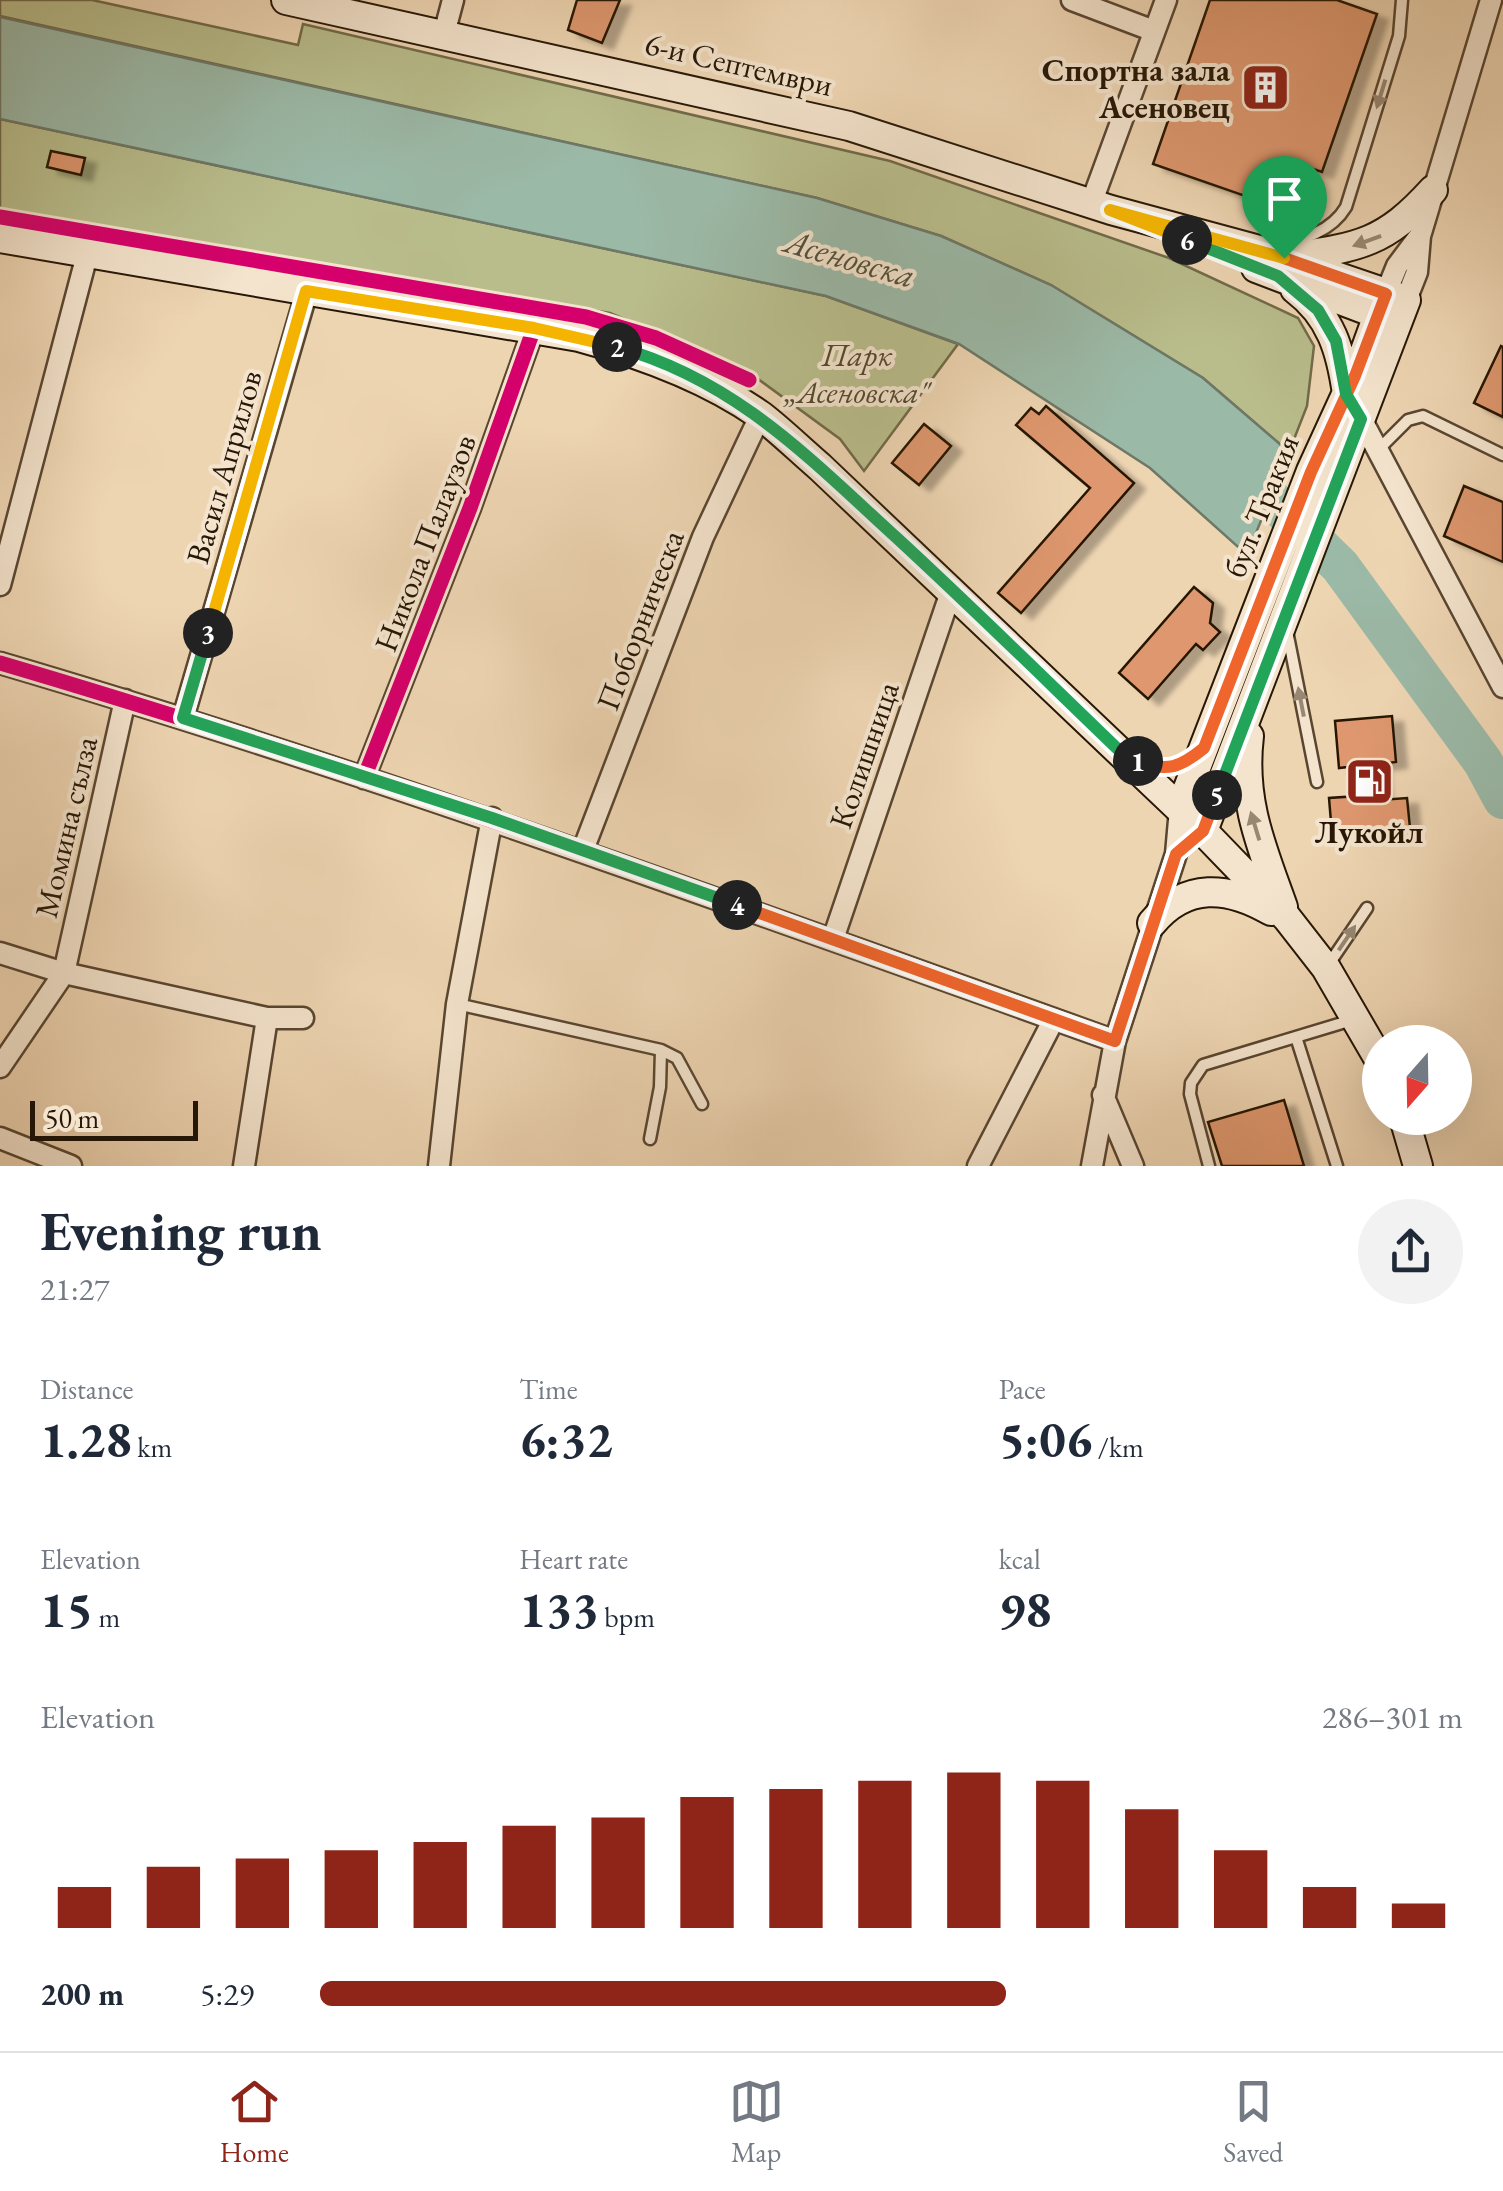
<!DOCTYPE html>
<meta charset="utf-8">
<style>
body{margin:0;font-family:"EB Garamond",serif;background:#f2f2f3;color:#1f2937;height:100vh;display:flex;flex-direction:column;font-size:38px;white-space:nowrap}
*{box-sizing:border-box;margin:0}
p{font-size:32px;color:#747a83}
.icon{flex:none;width:55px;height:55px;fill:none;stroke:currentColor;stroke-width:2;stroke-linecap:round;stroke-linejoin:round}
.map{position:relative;height:1166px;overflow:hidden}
.side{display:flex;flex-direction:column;background:#fff;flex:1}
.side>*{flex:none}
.needle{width:65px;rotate:200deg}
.tools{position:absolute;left:1362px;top:1025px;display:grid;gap:20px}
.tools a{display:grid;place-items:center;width:110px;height:110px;border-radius:50%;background:#fff;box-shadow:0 10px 40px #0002;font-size:50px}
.scale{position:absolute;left:30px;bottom:25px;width:168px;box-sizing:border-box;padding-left:10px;border:5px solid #271706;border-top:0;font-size:28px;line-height:35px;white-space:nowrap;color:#271706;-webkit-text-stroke:8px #f4e4cd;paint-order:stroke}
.pin{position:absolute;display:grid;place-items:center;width:85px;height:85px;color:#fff;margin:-102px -42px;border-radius:50% 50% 50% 0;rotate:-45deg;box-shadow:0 0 10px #0007}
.pin .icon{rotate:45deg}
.km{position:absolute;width:50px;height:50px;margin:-25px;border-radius:50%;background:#222;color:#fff;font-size:28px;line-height:50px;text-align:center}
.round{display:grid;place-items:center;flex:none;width:105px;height:105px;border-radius:52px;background:#f2f2f3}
.head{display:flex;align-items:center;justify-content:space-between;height:170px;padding:0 40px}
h1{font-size:55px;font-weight:700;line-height:75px}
.figures{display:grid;grid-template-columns:repeat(3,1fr);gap:15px;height:170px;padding:10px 40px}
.figures div{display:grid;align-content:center}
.figures b{font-size:50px;font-weight:700}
.figures small{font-size:28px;font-weight:400}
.figures p{font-size:28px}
.chart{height:280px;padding:20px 40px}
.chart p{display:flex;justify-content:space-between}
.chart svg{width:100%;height:180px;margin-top:10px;stroke:#8f2418;stroke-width:6}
ul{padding:0 40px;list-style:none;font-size:32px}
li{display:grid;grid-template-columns:160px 120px 1fr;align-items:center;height:75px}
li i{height:25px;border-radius:12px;background:#8f2418}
.dock{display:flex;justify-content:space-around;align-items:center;height:140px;border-top:2px solid #e0e1e3;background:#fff;font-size:28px;color:#747a83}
.dock a{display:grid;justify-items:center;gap:5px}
.dock .current{color:#8f2418}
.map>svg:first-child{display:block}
.green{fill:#b9bd8c;stroke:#706a49;stroke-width:2.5}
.water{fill:#9bb9a7;stroke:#6d7867;stroke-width:2.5}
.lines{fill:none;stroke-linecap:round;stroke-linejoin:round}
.river{stroke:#9bb9a7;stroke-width:40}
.building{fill:#de976e;stroke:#271706;stroke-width:2.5;filter:url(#shadow)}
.service-casing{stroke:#594631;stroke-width:15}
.minor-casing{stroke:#594631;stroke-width:25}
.secondary-casing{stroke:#271706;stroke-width:32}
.service{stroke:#f4e4cd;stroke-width:10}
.minor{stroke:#f4e4cd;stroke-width:20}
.secondary{stroke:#f4e4cd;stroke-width:28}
.cycleway-casing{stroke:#f4e4cd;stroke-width:21}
.cycleway{stroke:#d6006c;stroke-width:15}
.oneway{fill:#988873}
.split-1-casing{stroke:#fff;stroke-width:20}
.split-2-casing{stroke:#fff;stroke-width:20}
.split-3-casing{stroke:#fff;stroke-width:20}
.split-4-casing{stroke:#fff;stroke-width:20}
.split-5-casing{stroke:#fff;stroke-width:20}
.split-6-casing{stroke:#fff;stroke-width:20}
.split-7-casing{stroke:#fff;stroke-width:20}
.split-1{stroke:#f0652b;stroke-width:12}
.split-2{stroke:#22a559;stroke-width:12}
.split-3{stroke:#f5b400;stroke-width:12}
.split-4{stroke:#22a559;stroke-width:12}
.split-5{stroke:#f0652b;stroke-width:12}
.split-6{stroke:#22a559;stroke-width:12}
.split-7{stroke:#f5b400;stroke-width:12}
.labels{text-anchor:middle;stroke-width:8;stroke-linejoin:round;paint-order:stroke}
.street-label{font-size:32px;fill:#271706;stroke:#f4e4cd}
.poi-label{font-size:32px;font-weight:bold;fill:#271706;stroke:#f4e4cd;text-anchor:end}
.park-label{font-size:32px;font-style:italic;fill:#53492e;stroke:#f4e4cd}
.water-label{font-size:35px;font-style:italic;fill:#50503e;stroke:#f4e4cd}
</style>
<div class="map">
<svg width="1503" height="1166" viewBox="0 0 1503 1166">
<defs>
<filter id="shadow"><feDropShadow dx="11" dy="6" stdDeviation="2.5" flood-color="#0004"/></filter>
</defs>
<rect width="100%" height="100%" fill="#eed5b2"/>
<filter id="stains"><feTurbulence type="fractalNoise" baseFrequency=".002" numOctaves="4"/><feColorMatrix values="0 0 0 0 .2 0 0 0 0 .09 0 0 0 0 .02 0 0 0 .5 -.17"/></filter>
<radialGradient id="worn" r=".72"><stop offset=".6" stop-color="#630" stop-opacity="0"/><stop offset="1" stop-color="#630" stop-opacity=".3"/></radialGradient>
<path class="green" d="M 0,0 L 92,0 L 298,45 L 303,24 L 890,161 L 1169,258 L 1298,318 L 1314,346 L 1307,406 L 1289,452 L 1203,378 L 1051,285 L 941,236 L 817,198 L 0,16 Z
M 0,119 L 826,296 L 958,344 L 864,471 L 840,439 L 743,368 L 610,313 L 0,212 Z"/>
<path class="water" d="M 0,17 L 817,198 L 941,236 L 1051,285 L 1203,378 L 1289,452 L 1247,555 L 1150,468 L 959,344 L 826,296 L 0,119 Z"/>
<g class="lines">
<path class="river" d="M 1230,463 L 1270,498 L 1340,566 L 1483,762 L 1503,799"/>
</g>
<path class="building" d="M 577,0 L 620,0 L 602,43 L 568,30 Z
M 1210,0 L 1337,0 L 1377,14 L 1322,172 L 1296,163 L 1280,208 L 1153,164 Z
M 51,151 L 85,158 L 81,175 L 47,167 Z
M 1501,346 L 1503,347 L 1503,417 L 1474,403 Z
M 1046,406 L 1134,483 L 1021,613 L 998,593 L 1090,488 L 1016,425 L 1031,408 L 1039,414 Z
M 924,424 L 951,446 L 919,485 L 892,463 Z
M 1464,486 L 1503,502 L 1503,562 L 1444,536 Z
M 1194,587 L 1213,603 L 1210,623 L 1220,632 L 1203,650 L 1196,644 L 1148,699 L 1119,673 Z
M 1392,716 L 1396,762 L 1379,764 L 1381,800 L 1407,798 L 1410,828 L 1332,834 L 1329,798 L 1358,796 L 1356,766 L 1339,768 L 1335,721 Z
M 1284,1100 L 1304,1166 L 1222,1166 L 1208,1122 Z"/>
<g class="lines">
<defs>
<path id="service" d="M 1271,247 C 1299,240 1330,234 1346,207 L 1399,36 L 1402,0
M 1379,449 L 1408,420 L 1423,416 L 1503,455
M 1287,631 L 1317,782
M 1327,967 L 1367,908
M 457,1004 L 661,1050 L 677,1058 L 702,1104
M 1296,1037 L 1337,1166
M 650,1139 L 660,1087 L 661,1050
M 1209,1166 L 1190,1094 L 1191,1083 L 1203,1065 L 1352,1020"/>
<path id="minor" d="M 1072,0 L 1154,31
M 444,34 L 453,0
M 1091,204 L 1166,0
M 1386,293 L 1397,266 L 1418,238
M 1406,300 L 1417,272 L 1420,236 L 1491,0
M 1357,411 L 1503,687
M 0,585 L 87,255
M 0,663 C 377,774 745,909 1115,1041
M 183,718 L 307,291
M 364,778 L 470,508 L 534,328
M 583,850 L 703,537 L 760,416
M 833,939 L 952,589
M 0,953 L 64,973 L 267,1018 L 303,1018
M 0,1067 L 64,973 L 125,700
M 1103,1095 L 1133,1166
M 0,1138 L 71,1166
M 244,1166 L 267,1018
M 439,1166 L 457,1004 L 492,818
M 978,1166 L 1054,1019
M 1092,1166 L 1115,1041 L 1176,854 L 1180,809"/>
<path id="secondary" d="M 286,0 L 849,126 L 1111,210 L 1259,250 L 1406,300 L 1203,831
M 0,238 L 579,337 C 642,354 706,377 760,415 C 781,431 800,450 820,467 L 1203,831 L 1287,918 L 1326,968 L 1380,1061
M 1291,257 C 1360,247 1385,243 1433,190
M 1256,268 L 1393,320
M 1295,289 C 1331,316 1341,351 1347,394
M 1249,736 C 1241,801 1262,848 1283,907
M 1180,809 L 1311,471 L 1361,362 L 1386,293
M 1152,923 C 1186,882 1228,886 1271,911
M 1404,1118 L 1418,1166"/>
</defs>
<use href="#service" class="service-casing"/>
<use href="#minor" class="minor-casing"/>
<use href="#secondary" class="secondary-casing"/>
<use href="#service" class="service"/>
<use href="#minor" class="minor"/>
<use href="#secondary" class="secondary"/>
<defs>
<path id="cycleway" d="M 0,217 L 586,317 L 656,338 L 749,380
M 0,663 C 377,774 745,909 1115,1041
M 364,778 L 470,508 L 534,328"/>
</defs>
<use href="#cycleway" class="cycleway-casing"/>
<use href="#cycleway" class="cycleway"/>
</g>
<defs><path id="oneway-solid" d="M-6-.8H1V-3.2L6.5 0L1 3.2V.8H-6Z" transform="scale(2.5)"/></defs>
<g class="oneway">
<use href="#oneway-solid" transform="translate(1381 94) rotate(107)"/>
<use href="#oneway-solid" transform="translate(1367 241) rotate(160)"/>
<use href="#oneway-solid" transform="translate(1301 702) rotate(-101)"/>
<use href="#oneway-solid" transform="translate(1255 826) rotate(-107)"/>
<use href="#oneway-solid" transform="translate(1347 938) rotate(-56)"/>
</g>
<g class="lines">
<defs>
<path id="split-1" d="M 1138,761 C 1167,773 1181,767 1204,748 L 1311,472 L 1355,376 L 1386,294 L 1284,258"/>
<path id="split-2" d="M 617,347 C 736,380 810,459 898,539 C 975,610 1049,683 1125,756 L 1138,761"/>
<path id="split-3" d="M 208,633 L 306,291 L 534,328 L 617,347"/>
<path id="split-4" d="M 208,633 L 183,718 L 492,818 L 737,905"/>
<path id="split-5" d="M 737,905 L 1115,1041 L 1176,854 L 1203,831 L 1217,795"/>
<path id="split-6" d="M 1187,240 L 1278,276 L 1318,310 L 1336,341 L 1346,394 L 1361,419 L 1217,795"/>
<path id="split-7" d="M 1187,240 L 1110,210 L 1284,258"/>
</defs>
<use href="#split-1" class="split-1-casing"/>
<use href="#split-2" class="split-2-casing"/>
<use href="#split-3" class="split-3-casing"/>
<use href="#split-4" class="split-4-casing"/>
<use href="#split-5" class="split-5-casing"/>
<use href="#split-6" class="split-6-casing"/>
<use href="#split-7" class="split-7-casing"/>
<use href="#split-1" class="split-1"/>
<use href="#split-2" class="split-2"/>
<use href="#split-3" class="split-3"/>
<use href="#split-4" class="split-4"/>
<use href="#split-5" class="split-5"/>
<use href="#split-6" class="split-6"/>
<use href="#split-7" class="split-7"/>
</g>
<defs>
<symbol id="building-square" viewBox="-11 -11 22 22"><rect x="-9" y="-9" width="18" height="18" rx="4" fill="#8f2418" stroke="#f4e4cd"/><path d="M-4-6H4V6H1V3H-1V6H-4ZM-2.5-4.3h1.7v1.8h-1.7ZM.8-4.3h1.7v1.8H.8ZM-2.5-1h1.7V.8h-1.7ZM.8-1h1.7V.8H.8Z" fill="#fff"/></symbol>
<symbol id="fuel-square" viewBox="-11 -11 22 22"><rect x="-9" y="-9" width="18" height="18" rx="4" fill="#8f2418" stroke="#f4e4cd"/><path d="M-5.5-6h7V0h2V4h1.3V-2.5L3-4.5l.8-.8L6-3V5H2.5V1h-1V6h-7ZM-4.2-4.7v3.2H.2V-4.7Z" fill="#fff"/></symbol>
</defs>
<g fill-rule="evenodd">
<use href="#building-square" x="1238" y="60" width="55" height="55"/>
<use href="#fuel-square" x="1342" y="754" width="55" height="55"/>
</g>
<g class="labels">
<g class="street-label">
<text transform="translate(739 64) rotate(13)" y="11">6-и Септември</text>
<text transform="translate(224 467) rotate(-74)" y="11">Васил Априлов</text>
<text transform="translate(1261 506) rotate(-68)" y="11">бул. Тракия</text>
<text transform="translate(425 543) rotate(-69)" y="11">Никола Палаузов</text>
<text transform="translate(640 620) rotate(-69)" y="11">Поборническа</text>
<text transform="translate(864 755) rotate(-71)" y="11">Колишница</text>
<text transform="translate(66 827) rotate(-77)" y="11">Момина сълза</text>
</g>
<g class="poi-label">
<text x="1230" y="81">Спортна зала<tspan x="1230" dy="37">Асеновец</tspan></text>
<text x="1369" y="843" text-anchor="middle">Лукойл</text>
</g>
<g class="park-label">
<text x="857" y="366">Парк<tspan x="857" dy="37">„Асеновска"</tspan></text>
</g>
<g class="water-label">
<text transform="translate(850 258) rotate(16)" y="12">Асеновска</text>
</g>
</g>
<rect width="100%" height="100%" filter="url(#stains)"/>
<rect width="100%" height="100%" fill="url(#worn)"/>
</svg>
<div class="tools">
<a><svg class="needle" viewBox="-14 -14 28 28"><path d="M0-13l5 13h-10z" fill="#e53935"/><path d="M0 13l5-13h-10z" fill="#747a83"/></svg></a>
</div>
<div class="scale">50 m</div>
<div class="pin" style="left:1284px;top:258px;background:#1e9e55"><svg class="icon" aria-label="arrive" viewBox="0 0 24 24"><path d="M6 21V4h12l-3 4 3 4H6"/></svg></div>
<b class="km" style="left:1138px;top:761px">1</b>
<b class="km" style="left:617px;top:347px">2</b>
<b class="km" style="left:208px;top:633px">3</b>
<b class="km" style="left:737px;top:905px">4</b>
<b class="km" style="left:1217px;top:795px">5</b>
<b class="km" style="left:1187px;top:240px">6</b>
</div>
<section class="side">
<div class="head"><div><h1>Evening run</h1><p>21:27</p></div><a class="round"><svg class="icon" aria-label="share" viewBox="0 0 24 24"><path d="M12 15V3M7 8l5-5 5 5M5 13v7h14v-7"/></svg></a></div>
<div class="figures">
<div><p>Distance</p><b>1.28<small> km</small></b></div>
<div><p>Time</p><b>6:32</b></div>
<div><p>Pace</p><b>5:06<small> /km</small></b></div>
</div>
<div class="figures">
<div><p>Elevation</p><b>15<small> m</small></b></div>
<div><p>Heart rate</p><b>133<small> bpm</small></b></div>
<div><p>kcal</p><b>98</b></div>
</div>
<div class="chart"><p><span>Elevation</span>286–301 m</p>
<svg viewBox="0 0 160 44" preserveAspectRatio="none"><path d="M5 44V34M15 44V29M25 44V27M35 44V25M45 44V23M55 44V19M65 44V17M75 44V12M85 44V10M95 44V8M105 44V6M115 44V8M125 44V15M135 44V25M145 44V34M155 44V38"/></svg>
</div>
<ul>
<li><b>200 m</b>5:29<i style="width:60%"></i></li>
</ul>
</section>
<nav class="dock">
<a class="current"><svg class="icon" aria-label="home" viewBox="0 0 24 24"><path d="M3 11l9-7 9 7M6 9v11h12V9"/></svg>Home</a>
<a><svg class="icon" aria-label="map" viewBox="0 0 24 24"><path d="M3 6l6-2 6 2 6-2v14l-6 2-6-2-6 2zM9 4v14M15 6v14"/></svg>Map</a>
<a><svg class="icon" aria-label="saved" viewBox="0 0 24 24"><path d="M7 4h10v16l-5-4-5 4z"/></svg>Saved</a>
</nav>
